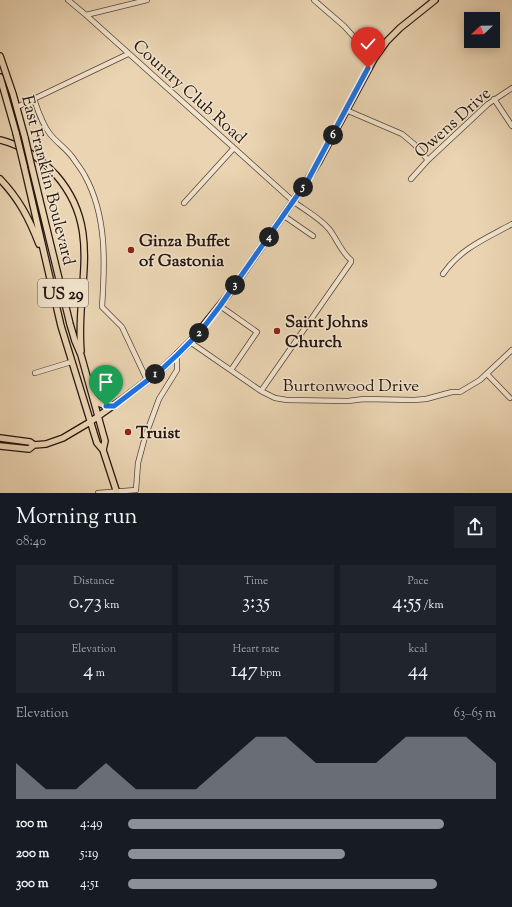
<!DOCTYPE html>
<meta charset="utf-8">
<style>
body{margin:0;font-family:"Sorts Mill Goudy",serif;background:#20242c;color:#f1f3f6;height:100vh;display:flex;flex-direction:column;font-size:15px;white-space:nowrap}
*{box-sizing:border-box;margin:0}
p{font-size:13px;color:#9ea1a6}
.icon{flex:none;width:22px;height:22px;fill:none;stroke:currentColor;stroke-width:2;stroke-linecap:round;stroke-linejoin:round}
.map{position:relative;height:493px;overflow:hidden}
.drawer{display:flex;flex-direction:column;background:#171b24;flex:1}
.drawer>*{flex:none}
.needle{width:26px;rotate:248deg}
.buttons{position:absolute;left:464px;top:12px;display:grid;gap:8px}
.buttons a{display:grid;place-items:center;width:36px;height:36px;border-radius:0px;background:#171b24;box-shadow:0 2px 10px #0003;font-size:20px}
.pin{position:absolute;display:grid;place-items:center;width:34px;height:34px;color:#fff;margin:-41px -17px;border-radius:50% 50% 50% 0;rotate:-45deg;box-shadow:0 0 4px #0007}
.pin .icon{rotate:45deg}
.km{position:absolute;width:20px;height:20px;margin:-10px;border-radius:50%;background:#222;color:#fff;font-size:11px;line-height:20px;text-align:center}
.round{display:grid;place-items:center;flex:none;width:42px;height:42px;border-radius:0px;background:#20242c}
.summary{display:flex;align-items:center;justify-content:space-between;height:68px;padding:0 16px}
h1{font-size:22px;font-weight:600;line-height:30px}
.stats{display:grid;grid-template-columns:repeat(3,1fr);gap:6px;height:68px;padding:4px 16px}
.stats div{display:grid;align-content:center;border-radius:0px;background:#20242c;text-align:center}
.stats b{font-size:20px;font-weight:600}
.stats small{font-size:11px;font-weight:400}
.stats p{font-size:11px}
.chart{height:112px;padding:8px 16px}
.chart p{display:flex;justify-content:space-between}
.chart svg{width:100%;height:72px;margin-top:4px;fill:#8c9099;opacity:.7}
ul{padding:0 16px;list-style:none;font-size:13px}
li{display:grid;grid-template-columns:64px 48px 1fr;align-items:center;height:30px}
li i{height:10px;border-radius:5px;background:#8c9099}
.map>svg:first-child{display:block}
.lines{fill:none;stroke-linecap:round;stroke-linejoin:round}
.minor-casing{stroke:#574639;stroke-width:6}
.major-casing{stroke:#261711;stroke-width:8}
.minor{stroke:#f1e3cd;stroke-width:4.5}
.major{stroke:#ead4b2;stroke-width:5.5}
.major-bridge-casing{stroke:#261711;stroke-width:8;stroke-linecap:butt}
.major-bridge{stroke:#ead4b2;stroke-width:5.5}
.route-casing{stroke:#fff;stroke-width:8}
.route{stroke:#1a73e8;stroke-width:5}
.poi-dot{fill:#8f2418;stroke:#f1e3cd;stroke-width:1.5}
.labels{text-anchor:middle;stroke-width:3;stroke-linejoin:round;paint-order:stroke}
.shield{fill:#f1e3cd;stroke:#635449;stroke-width:1}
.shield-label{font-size:16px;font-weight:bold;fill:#261711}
.street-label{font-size:17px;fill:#261711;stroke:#f1e3cd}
.poi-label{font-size:17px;font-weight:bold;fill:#261711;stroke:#f1e3cd;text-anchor:start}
</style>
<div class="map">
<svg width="512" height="493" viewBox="0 0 512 493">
<rect width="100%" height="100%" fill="#ead4b2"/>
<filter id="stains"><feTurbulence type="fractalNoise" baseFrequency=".005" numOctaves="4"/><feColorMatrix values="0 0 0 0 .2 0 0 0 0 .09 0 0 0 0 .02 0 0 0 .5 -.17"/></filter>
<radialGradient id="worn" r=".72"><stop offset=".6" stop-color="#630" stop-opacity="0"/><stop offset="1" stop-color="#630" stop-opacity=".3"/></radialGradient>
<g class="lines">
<defs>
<path id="minor" d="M 68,0 L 86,15 L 294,202 C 305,210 320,218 329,229 C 337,239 341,252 351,260 L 351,262 L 261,391
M 314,0 L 344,26 L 374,59
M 86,15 L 147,0
M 34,99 C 38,111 42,124 50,134 C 57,143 67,149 73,158 C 77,164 82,170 85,176 C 107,216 105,263 102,307 L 122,327 L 147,380
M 494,99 L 512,126
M 17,107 L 128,54
M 346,110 L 402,134 L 414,144 L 428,160
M 411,179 L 428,160 L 488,104 L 512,88
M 184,203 L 234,148
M 284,216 L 313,236
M 443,274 C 461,248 485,239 512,224
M 220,306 L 257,332 L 231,370
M 190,342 L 261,391 L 275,398 L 287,400 L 348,401 L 364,399 L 414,400 L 426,399 L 452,392 L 460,392 L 480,380 L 512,350
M 35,373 L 71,362
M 487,374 L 510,398
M 98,493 L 136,490 L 138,463 L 145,437 L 159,399 L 177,370 L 177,355"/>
<path id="major" d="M 0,56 L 13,94 L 25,138
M 0,77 L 16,133
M 0,140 C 21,145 41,159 56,175 C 104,230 75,287 81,351
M 24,166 L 61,326 L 97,443 L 103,450 L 117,493
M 32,168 L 70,324 L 75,341 L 81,355 L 105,441 L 103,450
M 0,179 C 19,199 29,218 39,244
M 93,397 C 99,405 104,406 113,406
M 0,438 L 30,442 L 34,445
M 0,446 L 29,449 L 34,445 L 46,444 L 63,438 L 90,422 L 124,398 L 161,370 L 190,342 L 228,295 L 303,187 L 318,163 L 374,59 L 387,41 L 400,28 L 435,0"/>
</defs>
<use href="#minor" class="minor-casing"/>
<use href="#major" class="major-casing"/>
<use href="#minor" class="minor"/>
<use href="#major" class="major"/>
<defs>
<path id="major-bridge" d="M 16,133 L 24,166
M 25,138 L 32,168"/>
</defs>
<use href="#major-bridge" class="major-bridge-casing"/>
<use href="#major-bridge" class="major-bridge"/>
</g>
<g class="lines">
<defs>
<path id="route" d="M 106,406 L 114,406 L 161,370 L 177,355 L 200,332 L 220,306 L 308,180 L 368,68"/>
</defs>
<use href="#route" class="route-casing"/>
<use href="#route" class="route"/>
</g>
<g class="poi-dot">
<circle cx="131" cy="250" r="4"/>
<circle cx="277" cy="331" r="4"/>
<circle cx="128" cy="432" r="4"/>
</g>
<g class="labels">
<rect class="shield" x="38" y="279" width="50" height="28" rx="3"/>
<g class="shield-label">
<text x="63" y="299">US 29</text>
</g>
<g class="street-label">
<text transform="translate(190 91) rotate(42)" y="6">Country Club Road</text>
<text transform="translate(452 122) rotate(-42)" y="6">Owens Drive</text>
<text transform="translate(49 180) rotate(76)" y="6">East Franklin Boulevard</text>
<text x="351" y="391">Burtonwood Drive</text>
</g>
<g class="poi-label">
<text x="139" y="246">Ginza Buffet<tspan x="139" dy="20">of Gastonia</tspan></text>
<text x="285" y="327">Saint Johns<tspan x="285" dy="20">Church</tspan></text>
<text x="136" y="438">Truist</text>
</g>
</g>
<rect width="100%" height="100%" filter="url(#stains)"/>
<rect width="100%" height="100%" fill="url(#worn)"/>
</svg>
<div class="buttons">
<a><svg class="needle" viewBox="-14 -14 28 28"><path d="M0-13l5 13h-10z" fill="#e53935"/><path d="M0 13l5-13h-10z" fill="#9ea1a6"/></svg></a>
</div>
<div class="pin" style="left:106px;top:406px;background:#1e9e55"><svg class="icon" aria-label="arrive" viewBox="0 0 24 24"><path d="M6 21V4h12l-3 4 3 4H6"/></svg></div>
<div class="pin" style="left:368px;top:68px;background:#d93025"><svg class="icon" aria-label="check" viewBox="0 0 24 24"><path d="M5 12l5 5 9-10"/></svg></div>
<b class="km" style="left:155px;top:374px">1</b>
<b class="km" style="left:199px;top:333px">2</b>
<b class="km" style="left:235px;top:285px">3</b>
<b class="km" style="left:269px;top:237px">4</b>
<b class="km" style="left:303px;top:187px">5</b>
<b class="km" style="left:333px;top:135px">6</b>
</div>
<section class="drawer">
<div class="summary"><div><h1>Morning run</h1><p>08:40</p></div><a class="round"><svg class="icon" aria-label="share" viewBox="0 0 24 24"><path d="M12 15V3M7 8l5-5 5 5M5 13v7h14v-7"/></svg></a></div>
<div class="stats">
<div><p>Distance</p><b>0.73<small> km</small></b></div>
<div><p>Time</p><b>3:35</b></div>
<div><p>Pace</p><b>4:55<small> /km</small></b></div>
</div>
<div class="stats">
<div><p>Elevation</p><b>4<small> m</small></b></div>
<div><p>Heart rate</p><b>147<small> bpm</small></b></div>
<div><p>kcal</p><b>44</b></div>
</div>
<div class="chart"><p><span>Elevation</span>63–65 m</p>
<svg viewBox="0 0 160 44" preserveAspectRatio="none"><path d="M0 44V22L10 38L20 38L30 22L40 38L50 38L60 38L70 22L80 6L90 6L100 22L110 22L120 22L130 6L140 6L150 6L160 22V44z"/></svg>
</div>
<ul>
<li><b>100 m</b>4:49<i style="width:86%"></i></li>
<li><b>200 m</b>5:19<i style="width:59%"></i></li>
<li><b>300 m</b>4:51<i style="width:84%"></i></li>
</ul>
</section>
